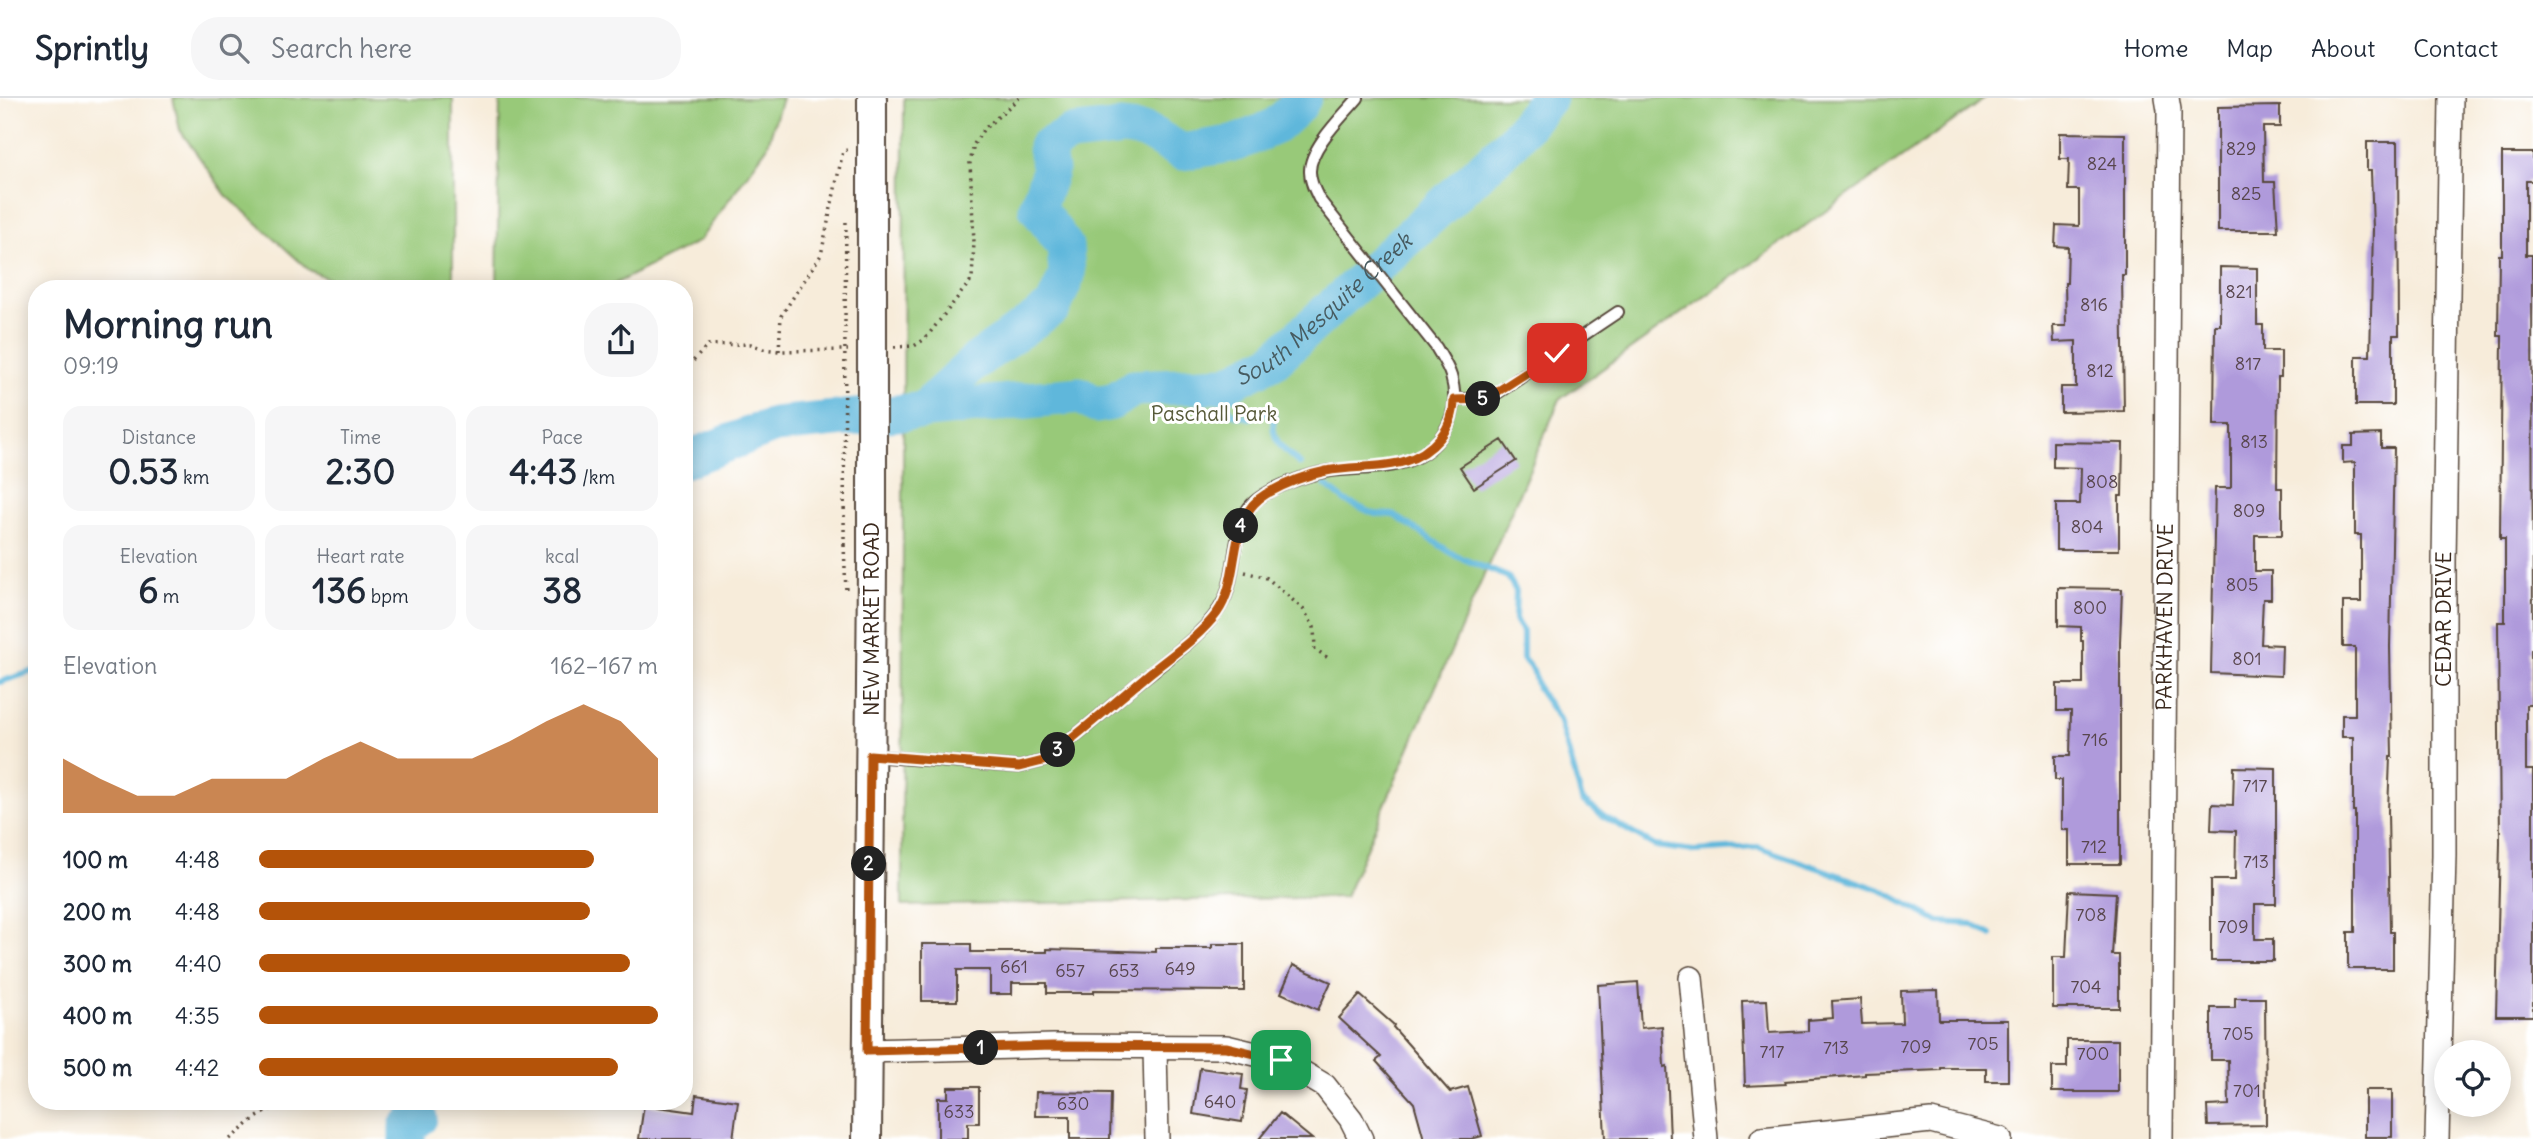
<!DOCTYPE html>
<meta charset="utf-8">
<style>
body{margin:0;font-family:Delius,sans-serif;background:#f6f6f7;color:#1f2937;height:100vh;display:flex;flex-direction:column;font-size:26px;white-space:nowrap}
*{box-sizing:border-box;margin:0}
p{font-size:23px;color:#747a83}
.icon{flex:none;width:38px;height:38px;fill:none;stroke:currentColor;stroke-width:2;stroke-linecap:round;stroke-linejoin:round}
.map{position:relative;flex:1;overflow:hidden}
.drawer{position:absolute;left:28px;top:182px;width:665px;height:830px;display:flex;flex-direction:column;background:#fff;border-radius:28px;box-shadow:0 4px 18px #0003}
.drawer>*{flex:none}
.buttons{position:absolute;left:2434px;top:942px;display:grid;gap:14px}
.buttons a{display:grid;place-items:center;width:77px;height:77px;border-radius:50%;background:#fff;box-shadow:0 4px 18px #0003;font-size:35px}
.pin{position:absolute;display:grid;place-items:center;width:60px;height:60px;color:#fff;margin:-30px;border-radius:14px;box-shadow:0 4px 10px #0006}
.km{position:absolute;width:35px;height:35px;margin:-18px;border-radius:50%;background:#222;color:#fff;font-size:19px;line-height:35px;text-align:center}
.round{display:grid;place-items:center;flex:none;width:74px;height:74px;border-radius:28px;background:#f6f6f7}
.head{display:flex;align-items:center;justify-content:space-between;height:119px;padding:0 35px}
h1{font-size:38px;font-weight:700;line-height:52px}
.figures{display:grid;grid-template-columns:repeat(3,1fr);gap:10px;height:119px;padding:7px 35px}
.figures div{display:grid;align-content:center;border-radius:18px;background:#f6f6f7;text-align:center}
.figures b{font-size:35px;font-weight:700}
.figures small{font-size:19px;font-weight:400}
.figures p{font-size:19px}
.chart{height:196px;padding:14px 35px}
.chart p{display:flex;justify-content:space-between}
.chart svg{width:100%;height:126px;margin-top:7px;fill:#b45309;opacity:.7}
ul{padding:0 35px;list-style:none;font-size:23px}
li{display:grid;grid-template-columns:112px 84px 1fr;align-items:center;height:52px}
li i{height:18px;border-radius:9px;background:#b45309}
header{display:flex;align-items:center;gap:42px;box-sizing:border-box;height:98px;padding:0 35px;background:#fff;border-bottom:2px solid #e0e1e3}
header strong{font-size:33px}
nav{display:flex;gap:38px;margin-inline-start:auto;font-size:24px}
.search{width:490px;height:63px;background:#f6f6f7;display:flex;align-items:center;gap:18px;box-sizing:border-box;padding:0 24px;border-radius:28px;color:#747a83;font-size:26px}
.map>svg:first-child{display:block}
.green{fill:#98c979;stroke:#6a7a4c;stroke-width:2}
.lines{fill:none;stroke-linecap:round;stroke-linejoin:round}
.stream{stroke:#5eb7db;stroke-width:6}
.river{stroke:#5eb7db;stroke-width:37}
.building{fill:#af9adb}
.service-casing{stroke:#57473a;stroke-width:14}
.minor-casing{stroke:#57473a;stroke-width:26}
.tertiary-casing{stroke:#57473a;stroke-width:32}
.path{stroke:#57473a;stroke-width:3.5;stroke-dasharray:2 5;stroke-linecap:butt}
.service{stroke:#fff;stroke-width:10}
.minor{stroke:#fff;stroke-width:23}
.tertiary{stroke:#fff;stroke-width:28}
.tertiary-bridge-casing{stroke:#57473a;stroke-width:32;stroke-linecap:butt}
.path-bridge{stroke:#57473a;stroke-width:3.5;stroke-dasharray:2 5;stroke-linecap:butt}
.tertiary-bridge{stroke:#fff;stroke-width:28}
.route-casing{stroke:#fff;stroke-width:14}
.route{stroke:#b45309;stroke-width:9}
.labels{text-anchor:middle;stroke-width:6;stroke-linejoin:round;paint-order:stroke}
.number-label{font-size:18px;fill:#58464d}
.park-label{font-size:21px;fill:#575a39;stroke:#fff}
.street-label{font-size:21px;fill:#3b2a1e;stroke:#fff}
.water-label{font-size:23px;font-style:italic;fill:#475b60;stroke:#fff}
</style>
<header>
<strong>Sprintly</strong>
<div class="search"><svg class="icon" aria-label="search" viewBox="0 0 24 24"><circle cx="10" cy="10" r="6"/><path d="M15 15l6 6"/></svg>Search here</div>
<nav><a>Home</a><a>Map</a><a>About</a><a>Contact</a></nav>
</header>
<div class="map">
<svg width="2533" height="1041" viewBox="0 0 2533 1041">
<rect width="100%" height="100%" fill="#fff"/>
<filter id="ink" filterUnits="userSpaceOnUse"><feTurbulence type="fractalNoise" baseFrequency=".0143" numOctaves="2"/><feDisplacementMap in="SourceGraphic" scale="14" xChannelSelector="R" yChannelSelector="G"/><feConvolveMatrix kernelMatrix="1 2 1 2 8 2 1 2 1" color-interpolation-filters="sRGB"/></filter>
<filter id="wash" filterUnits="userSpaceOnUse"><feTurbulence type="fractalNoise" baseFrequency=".00686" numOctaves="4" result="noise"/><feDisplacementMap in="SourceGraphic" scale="28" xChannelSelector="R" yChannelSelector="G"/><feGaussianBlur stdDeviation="1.57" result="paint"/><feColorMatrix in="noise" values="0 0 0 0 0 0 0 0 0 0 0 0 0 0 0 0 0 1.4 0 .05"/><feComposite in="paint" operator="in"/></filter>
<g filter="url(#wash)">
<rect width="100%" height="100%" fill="#f7ecda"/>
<path class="green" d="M 173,0 L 453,0 L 453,191 L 351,191 L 309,172 L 226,97 L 180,32 Z
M 500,0 L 782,0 L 767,49 L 699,143 L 605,191 L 497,191 Z
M 904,0 L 1986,0 L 1560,301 L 1345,799 L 902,808 Z"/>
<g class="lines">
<path class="stream" d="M 1189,288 L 1205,304 L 1223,301 L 1233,316 L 1250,320 L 1259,315 L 1270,314 L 1274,318 C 1270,342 1283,352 1300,366
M 1325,387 L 1345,403 L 1375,416 L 1394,417 L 1456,458 L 1508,479 L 1516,493 L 1515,522 L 1523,534 L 1523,561 L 1533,572 L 1538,591 L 1559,621 L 1582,702 L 1603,718 L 1655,748 L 1694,753 L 1758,749 L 1881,792 L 1939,824 L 1972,826 L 1991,837
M 0,584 L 37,572"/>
<g class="river">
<path d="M 922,313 L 976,263 L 1053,209 L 1067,177 L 1065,148 L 1037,110 L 1050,73 L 1046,49 L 1070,36 L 1122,30 L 1146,33 L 1182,54 L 1236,45 L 1276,28 L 1299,7 L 1303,0"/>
<path id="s1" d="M 684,362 L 775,327 L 1080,297 L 1096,307 L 1112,304 L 1134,290 L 1227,286 L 1273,263 L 1513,43 L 1548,0"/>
<path d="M 407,1041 L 407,1029 L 419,1020 L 414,1003"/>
</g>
</g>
<g id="blocks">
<path class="building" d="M 2280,8 L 2280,29 L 2263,29 L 2264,84 L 2275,84 L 2278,133 L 2218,133 L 2218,9 Z
M 2060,35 L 2125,36 L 2125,177 L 2122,177 L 2124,313 L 2061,314 L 2061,289 L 2076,289 L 2076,243 L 2054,244 L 2053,228 L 2066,228 L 2065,185 L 2067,185 L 2068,149 L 2055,148 L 2056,127 L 2079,128 L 2079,92 L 2068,92 L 2069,61 L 2060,61 Z
M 2367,44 L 2398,44 L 2399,237 L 2393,237 L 2393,307 L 2356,307 L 2356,258 L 2370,258 L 2373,131 L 2371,73 L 2367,73 Z
M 2502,55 L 2533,55 L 2533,83 L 2526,83 L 2526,157 L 2532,157 L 2533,552 L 2531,552 L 2531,607 L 2526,607 L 2526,672 L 2533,672 L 2533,918 L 2496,918 L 2500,744 L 2498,524 L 2505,524 L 2505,441 L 2500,441 L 2502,238 L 2498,238 L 2499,157 L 2502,157 Z
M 2220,169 L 2257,170 L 2257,227 L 2263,227 L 2263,253 L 2281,253 L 2281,279 L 2278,279 L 2277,390 L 2282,390 L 2282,437 L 2255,437 L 2255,473 L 2271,473 L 2271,501 L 2263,501 L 2261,546 L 2282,547 L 2281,578 L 2211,575 L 2215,390 L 2231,390 L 2231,327 L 2214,327 L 2215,227 L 2220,227 Z
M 2381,336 L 2381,350 L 2394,350 L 2390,549 L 2392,659 L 2390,659 L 2388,713 L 2390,834 L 2393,834 L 2393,871 L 2348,871 L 2348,834 L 2355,834 L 2355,713 L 2353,713 L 2353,639 L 2342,639 L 2342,617 L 2355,617 L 2355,549 L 2343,549 L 2343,504 L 2361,504 L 2361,437 L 2355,437 L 2355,364 L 2343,365 L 2343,348 L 2353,348 L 2353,337 Z
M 1502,342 L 1516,363 L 1474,390 L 1460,369 Z
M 2053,344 L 2123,345 L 2122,398 L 2119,398 L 2119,452 L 2056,452 L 2056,406 L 2080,406 L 2081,370 L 2053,369 Z
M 2058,490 L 2122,491 L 2120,544 L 2120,766 L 2069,766 L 2069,732 L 2062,732 L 2062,682 L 2055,682 L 2055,658 L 2070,658 L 2071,613 L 2057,613 L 2057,586 L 2083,586 L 2083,543 L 2081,543 L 2081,529 L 2058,528 Z
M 2234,669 L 2276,670 L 2276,806 L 2255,806 L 2255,841 L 2273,841 L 2273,863 L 2211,863 L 2211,782 L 2235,782 L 2236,733 L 2211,732 L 2212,706 L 2233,707 Z
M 2069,793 L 2116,795 L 2112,857 L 2119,857 L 2119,910 L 2053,910 L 2053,859 L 2066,859 Z
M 922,846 L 971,846 L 971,854 L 1047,854 L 1047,851 L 1156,854 L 1156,850 L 1212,850 L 1212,846 L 1244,846 L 1244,893 L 1094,892 L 1094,895 L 1047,895 L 1047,885 L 1012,885 L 1012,896 L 990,896 L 990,872 L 957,872 L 957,903 L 922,903 Z
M 1293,867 L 1331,884 L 1318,912 L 1281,895 Z
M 1638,884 L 1641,930 L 1662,928 L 1664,969 L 1667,968 L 1670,1041 L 1605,1041 L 1598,887 Z
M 1938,892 L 1939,922 L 2008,922 L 2008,983 L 1986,983 L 1986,970 L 1941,970 L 1941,972 L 1865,975 L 1865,977 L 1785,983 L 1786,986 L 1745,988 L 1742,903 L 1767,902 L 1769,935 L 1808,933 L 1808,922 L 1833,920 L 1832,903 L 1860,901 L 1862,926 L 1902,925 L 1901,893 Z
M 1360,897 L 1394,927 L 1393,929 L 1450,994 L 1468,989 L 1482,1038 L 1471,1041 L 1424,1041 L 1414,1005 L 1376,963 L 1381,959 L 1339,920 Z
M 2235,900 L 2265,900 L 2266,1027 L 2208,1028 L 2207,1008 L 2229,1007 L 2228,962 L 2211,962 L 2211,910 L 2235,910 Z
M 2067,942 L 2118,942 L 2118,994 L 2052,994 L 2052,969 L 2067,969 Z
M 1200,970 L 1243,976 L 1241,991 L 1247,992 L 1242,1024 L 1193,1016 Z
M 948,989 L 979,989 L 979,1025 L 968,1025 L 968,1041 L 938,1041 L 938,1000 L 948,1000 Z
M 2365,992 L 2392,992 L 2392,1039 L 2365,1039 Z
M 1036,994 L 1111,995 L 1110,1041 L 1070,1041 L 1070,1018 L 1035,1018 Z
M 696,997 L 738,1003 L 733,1041 L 639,1041 L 644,1007 L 694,1014 Z
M 1280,1015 L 1312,1041 L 1259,1041 Z"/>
</g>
</g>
<g filter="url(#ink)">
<use href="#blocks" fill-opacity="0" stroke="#57473a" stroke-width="2"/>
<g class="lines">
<defs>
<path id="service" d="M 1454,301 L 1486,301 L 1496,296 L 1618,214
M 871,658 L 1019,669 L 1043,663 C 1076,639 1106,612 1137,586 C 1164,563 1209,534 1224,502 C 1237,475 1232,426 1252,406 C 1268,390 1308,376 1330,373 C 1352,370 1376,372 1398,366 C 1439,356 1463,319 1451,278 C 1448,268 1441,258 1436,249 L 1319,101 C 1315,93 1310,84 1310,74 C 1309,50 1343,18 1358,0"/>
<g id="minor">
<path d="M 1691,880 L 1706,1041"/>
<path d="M 1155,950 L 1157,1041"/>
<path d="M 867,953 L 1053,948 L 1226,949 L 1281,962 L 1325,988 L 1351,1021 L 1361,1041"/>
<path d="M 1762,1041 L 1931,1023 L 2000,1041"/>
<path id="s2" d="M 2161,1041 L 2169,12 L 2167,0"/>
<path id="s3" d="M 2437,1041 L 2444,757 L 2444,464 L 2451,0"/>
</g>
<path id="tertiary" d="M 872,171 L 872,0
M 867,1041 L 872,470"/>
</defs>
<use href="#service" class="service-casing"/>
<use href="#minor" class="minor-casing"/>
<use href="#tertiary" class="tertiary-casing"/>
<path class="path" d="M 845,224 L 846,121
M 894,249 L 914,248 L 925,241 L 972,181 L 974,144 L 970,65 L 974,46 L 983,32 L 1019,0
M 779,253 L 781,218 L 821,157 L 843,53 L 847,52
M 684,273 L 708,247 L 751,246 L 763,251 L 779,253 L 848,252
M 844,447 L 846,494
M 1245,474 L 1267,480 L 1303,511 L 1314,529 L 1315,551 L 1328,560
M 230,1041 L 254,1021 L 285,1003"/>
<use href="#service" class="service"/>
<use href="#minor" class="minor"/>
<use href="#tertiary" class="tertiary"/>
<defs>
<path id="tertiary-bridge" d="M 872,171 L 872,470"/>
</defs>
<use href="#tertiary-bridge" class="tertiary-bridge-casing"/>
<path class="path-bridge" d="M 844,447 L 845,224"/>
<use href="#tertiary-bridge" class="tertiary-bridge"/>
</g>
</g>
<g class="lines" filter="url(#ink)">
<defs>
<path id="route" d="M 1281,962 L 1226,949 L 1053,948 L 867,953 L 870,657 L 1019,669 L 1043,663 C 1080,636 1114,605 1150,575 C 1172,557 1200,538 1217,515 C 1243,479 1225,420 1266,396 C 1284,386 1306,377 1326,373 C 1367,365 1410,376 1440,340 C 1449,329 1454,316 1454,302 L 1486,301 L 1557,255"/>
</defs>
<use href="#route" class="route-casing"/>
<use href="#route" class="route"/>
</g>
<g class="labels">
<g class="number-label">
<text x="2241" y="57">829</text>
<text x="2102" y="72">824</text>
<text x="2246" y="102">825</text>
<text x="2239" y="200">821</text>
<text x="2094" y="213">816</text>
<text x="2248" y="272">817</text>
<text x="2100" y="279">812</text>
<text x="2254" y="350">813</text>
<text x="2102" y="390">808</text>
<text x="2249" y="419">809</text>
<text x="2087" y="435">804</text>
<text x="2242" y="493">805</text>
<text x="2090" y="516">800</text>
<text x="2247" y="567">801</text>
<text x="2095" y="648">716</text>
<text x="2255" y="694">717</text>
<text x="2094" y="755">712</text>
<text x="2256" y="770">713</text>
<text x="2091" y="823">708</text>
<text x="2233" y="835">709</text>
<text x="1014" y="875">661</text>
<text x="1180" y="877">649</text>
<text x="1070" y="879">657</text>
<text x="1124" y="879">653</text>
<text x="2086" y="895">704</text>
<text x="2238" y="942">705</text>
<text x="1983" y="952">705</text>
<text x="1916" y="955">709</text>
<text x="1836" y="956">713</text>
<text x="1772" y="960">717</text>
<text x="2093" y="962">700</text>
<text x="2247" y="999">701</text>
<text x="1220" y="1010">640</text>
<text x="1073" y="1012">630</text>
<text x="959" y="1020">633</text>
</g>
<g class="park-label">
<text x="1214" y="323">Paschall Park</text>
</g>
<g class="street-label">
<text dy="7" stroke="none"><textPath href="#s2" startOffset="522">PARKHAVEN DRIVE</textPath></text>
<text transform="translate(872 521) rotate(-90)" y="7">NEW MARKET ROAD</text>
<text dy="7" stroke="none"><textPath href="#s3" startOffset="520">CEDAR DRIVE</textPath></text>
</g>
<g class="water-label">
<text dy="8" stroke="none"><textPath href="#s1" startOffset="681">South Mesquite Creek</textPath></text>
</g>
</g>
</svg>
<div class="buttons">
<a><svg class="icon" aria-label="locate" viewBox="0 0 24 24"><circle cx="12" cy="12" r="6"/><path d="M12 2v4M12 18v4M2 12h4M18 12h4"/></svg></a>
</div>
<div class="pin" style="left:1281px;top:962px;background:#1e9e55"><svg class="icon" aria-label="arrive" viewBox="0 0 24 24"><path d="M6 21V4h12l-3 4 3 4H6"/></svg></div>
<div class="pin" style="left:1557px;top:255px;background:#d93025"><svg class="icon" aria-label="check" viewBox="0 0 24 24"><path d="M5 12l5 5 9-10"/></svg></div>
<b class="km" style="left:981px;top:950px">1</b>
<b class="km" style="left:869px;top:766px">2</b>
<b class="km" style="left:1058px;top:652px">3</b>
<b class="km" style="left:1241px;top:428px">4</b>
<b class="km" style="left:1483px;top:301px">5</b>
<section class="drawer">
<div class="head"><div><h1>Morning run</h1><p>09:19</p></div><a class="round"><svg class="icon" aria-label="share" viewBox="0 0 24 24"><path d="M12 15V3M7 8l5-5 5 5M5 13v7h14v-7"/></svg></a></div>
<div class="figures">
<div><p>Distance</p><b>0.53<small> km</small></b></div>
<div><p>Time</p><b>2:30</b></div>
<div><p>Pace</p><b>4:43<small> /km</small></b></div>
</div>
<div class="figures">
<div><p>Elevation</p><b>6<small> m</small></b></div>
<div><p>Heart rate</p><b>136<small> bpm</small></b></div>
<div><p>kcal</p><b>38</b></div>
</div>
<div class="chart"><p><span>Elevation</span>162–167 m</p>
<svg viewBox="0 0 160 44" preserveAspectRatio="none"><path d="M0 44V25L10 32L20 38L30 38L40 32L50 32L60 32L70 25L80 19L90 25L100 25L110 25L120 19L130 12L140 6L150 12L160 25V44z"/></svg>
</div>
<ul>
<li><b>100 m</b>4:48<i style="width:84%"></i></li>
<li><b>200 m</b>4:48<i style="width:83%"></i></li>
<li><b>300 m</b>4:40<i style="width:93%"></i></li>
<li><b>400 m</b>4:35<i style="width:100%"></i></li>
<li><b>500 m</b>4:42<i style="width:90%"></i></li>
</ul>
</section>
</div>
